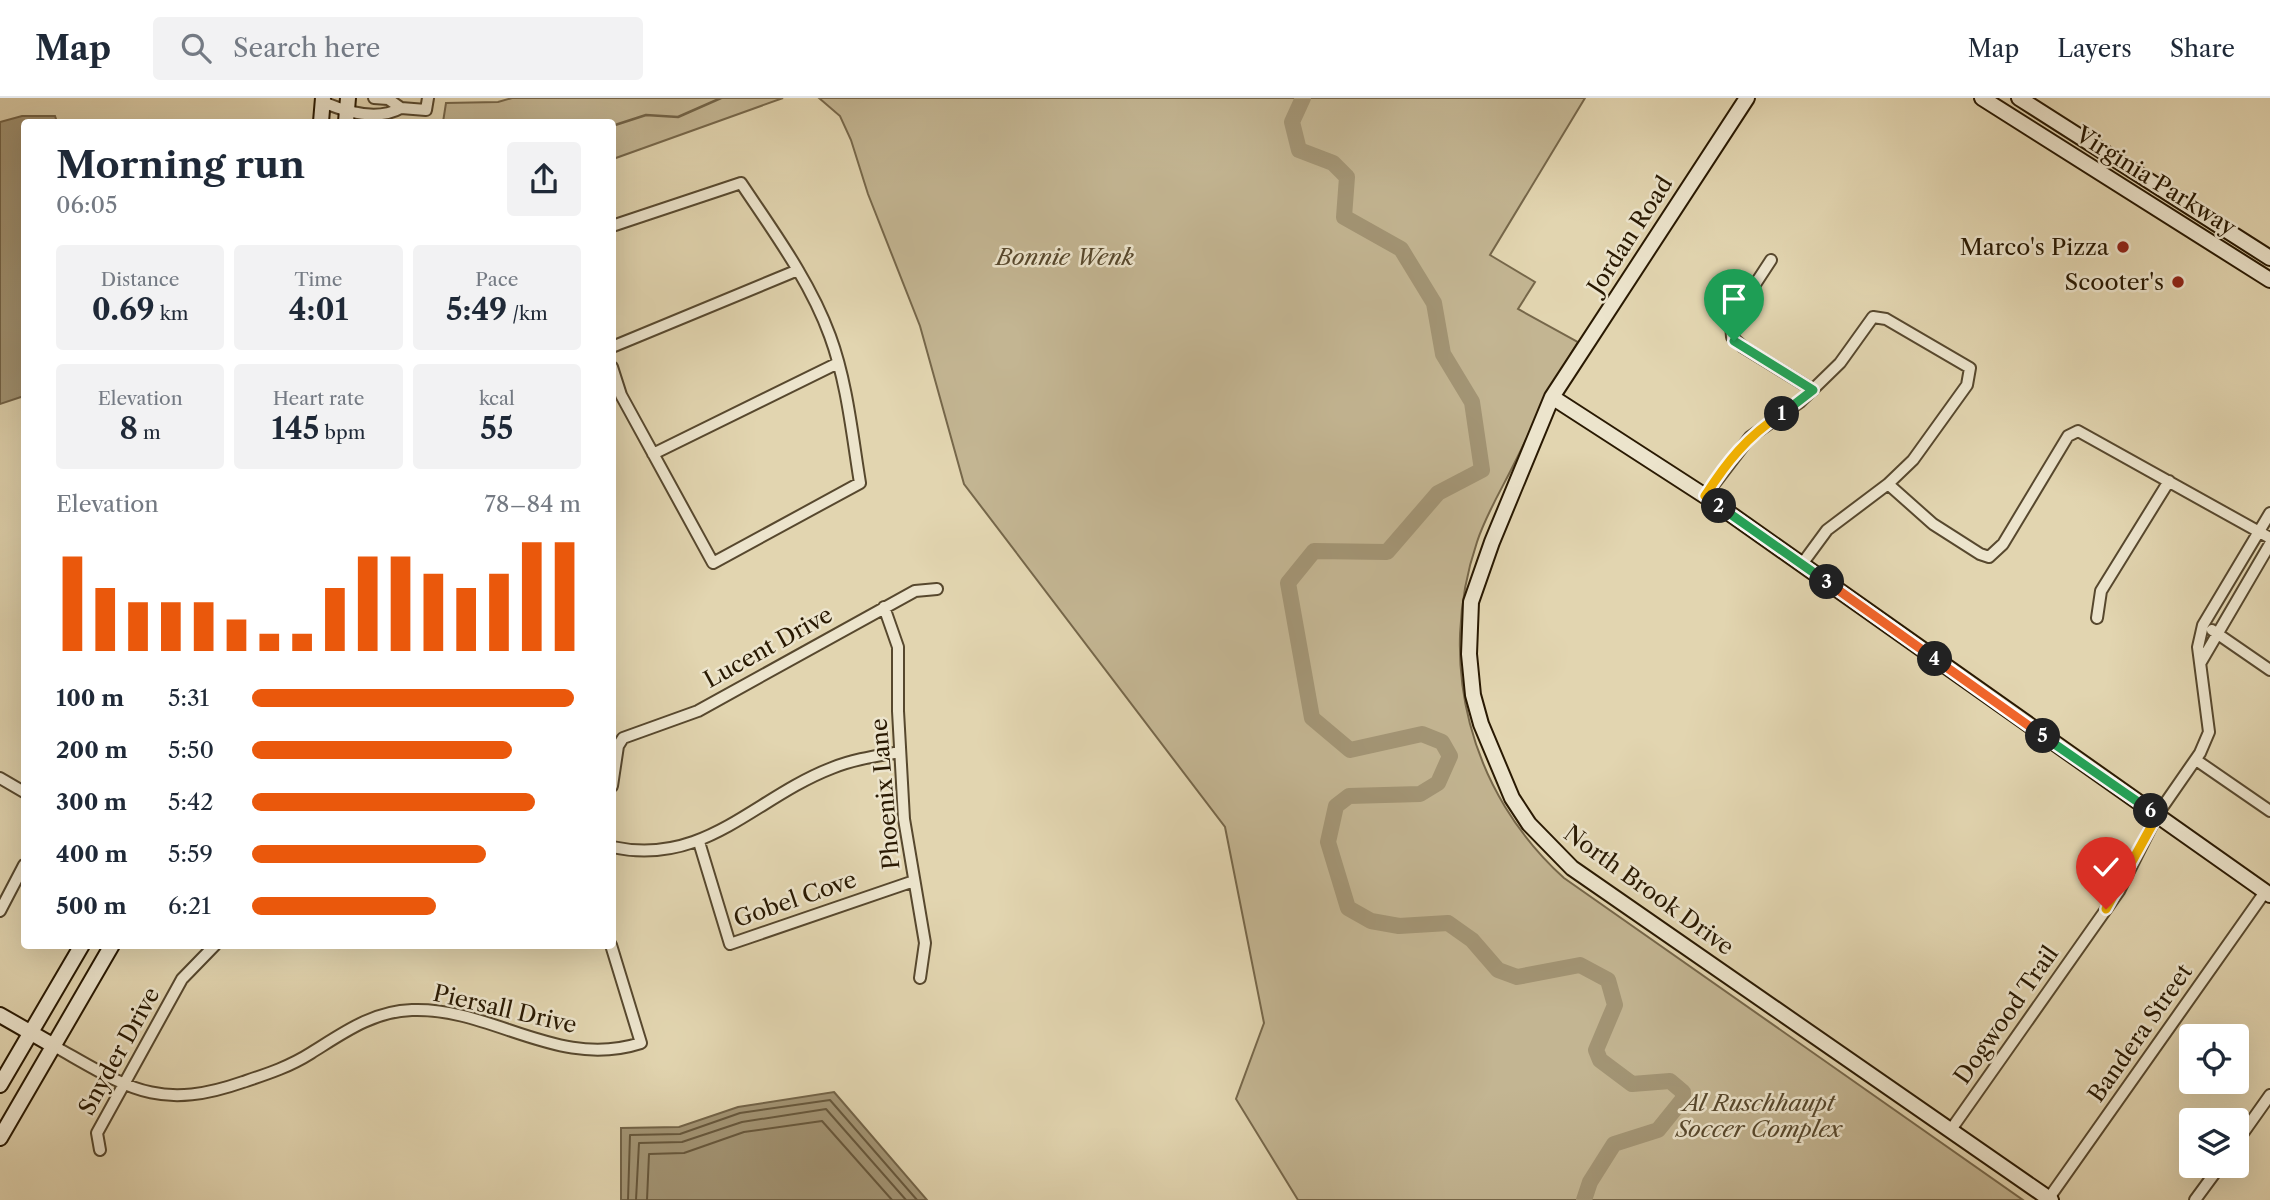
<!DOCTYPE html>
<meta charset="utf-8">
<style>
body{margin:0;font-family:"Libre Caslon Text",serif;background:#f2f2f3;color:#1f2937;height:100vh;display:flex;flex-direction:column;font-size:26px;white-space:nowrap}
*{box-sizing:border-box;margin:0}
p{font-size:23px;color:#747a83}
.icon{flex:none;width:38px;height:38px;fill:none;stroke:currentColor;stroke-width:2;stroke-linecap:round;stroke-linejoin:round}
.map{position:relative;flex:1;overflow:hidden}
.drawer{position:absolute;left:21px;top:21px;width:595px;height:830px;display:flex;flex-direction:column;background:#fff;border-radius:7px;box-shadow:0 7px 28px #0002}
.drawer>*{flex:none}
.controls{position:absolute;left:2179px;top:926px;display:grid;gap:14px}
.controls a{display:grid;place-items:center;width:70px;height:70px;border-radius:7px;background:#fff;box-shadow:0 7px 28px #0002;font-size:35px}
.pin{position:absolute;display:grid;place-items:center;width:60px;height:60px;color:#fff;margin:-72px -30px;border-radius:50% 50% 50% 0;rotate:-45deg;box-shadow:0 0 7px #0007}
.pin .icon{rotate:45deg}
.km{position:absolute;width:35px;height:35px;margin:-18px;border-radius:50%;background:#222;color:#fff;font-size:19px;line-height:35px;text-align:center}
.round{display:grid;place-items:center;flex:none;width:74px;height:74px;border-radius:7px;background:#f2f2f3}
.overview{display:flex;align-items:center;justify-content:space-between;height:119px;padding:0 35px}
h1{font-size:38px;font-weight:700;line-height:52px}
.metrics{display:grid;grid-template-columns:repeat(3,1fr);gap:10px;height:119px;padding:7px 35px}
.metrics div{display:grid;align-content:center;border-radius:7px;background:#f2f2f3;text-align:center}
.metrics b{font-size:30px;font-weight:700}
.metrics small{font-size:19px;font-weight:400}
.metrics p{font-size:19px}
.chart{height:196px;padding:14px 35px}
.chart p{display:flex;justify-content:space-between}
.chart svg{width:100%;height:126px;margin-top:7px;stroke:#ea580c;stroke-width:6}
ul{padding:0 35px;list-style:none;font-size:23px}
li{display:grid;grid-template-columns:112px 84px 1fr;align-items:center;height:52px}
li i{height:18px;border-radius:9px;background:#ea580c}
header{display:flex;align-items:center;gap:42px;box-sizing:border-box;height:98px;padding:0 35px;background:#fff;border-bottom:2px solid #e0e1e3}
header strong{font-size:33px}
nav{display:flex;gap:38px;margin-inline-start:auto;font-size:24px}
.search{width:490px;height:63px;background:#f2f2f3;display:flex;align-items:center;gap:18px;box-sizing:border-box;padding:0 24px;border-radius:7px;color:#747a83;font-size:26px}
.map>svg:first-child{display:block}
.green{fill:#c3b592;stroke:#76674a;stroke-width:2}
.water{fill:#a39575;stroke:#726347;stroke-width:2}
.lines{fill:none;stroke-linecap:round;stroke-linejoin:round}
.shore{stroke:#66573c;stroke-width:2}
.stream{stroke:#726347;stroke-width:2.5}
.river{stroke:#a39575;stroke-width:16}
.street-casing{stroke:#57482e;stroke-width:14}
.secondary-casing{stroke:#291902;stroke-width:18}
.street{stroke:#ece4cc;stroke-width:10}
.secondary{stroke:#ece4cc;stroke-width:14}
.split-1-casing{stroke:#fff;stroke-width:14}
.split-2-casing{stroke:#fff;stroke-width:14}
.split-3-casing{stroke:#fff;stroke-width:14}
.split-4-casing{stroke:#fff;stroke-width:14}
.split-5-casing{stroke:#fff;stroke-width:14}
.split-6-casing{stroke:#fff;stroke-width:14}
.split-7-casing{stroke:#fff;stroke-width:14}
.split-1{stroke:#22a559;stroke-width:9}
.split-2{stroke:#f5b400;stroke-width:9}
.split-3{stroke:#22a559;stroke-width:9}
.split-4{stroke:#f0652b;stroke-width:9}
.split-5{stroke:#f0652b;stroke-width:9}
.split-6{stroke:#22a559;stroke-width:9}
.split-7{stroke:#f5b400;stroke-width:9}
.poi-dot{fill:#8f2418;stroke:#ece4cc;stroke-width:2.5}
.labels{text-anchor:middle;stroke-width:5;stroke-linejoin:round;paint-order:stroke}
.street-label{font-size:23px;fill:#291902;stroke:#ece4cc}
.poi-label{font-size:23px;fill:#291902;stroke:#ece4cc;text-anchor:end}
.park-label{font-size:23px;font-style:italic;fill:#57482d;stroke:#ece4cc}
</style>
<header>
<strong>Map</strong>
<div class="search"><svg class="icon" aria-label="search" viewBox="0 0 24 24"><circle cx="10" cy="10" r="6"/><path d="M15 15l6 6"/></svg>Search here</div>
<nav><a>Map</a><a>Layers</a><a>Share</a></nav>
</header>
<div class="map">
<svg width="2270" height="1102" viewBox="0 0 2270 1102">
<rect width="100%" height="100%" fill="#e2d5b0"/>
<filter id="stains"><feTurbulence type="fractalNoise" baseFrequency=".00286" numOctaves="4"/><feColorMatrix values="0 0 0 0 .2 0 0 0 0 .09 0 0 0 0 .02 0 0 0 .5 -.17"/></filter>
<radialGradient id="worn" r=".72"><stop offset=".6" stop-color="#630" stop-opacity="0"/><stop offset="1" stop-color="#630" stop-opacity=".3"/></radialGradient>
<path class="green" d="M 512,0 L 783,0 L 613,61 L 612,24 L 443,24 L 446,5 L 498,4 Z
M 819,0 L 1585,0 L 1490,157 L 1535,184 L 1518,211 L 1578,244 C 1554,283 1536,321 1516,362 C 1503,389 1486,416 1477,444 C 1436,565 1470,695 1564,780 L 2023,1102 L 1298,1102 L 1236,1001 L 1264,925 L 1225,729 L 964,386 L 920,228 L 868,96 L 851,42 L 840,18 Z"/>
<path class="water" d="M 22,18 L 55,18 L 57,24 L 24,24 L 24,298 L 0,306 L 0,24 Z
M 834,994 L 927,1102 L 621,1102 L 621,1030 L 679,1029 L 738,1009 Z"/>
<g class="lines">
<path class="shore" d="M 628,1102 L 630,1037 L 680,1036 L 740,1015 L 830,1002 L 917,1102
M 636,1102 L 639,1045 L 682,1044 L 742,1024 L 826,1011 L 906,1102
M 647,1102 L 649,1056 L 684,1055 L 744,1034 L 822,1023 L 892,1102"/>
<path class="stream" d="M 612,28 L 646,17 L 678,19 L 721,0"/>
<path class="river" d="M 1303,0 L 1292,24 L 1299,52 L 1333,65 L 1347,79 L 1344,119 L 1401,151 L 1434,205 L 1443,256 L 1472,304 L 1482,372 L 1438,395 L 1387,454 L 1314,453 L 1288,485 L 1312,620 L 1350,652 L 1422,636 L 1442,644 L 1450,658 L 1438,685 L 1420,696 L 1349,698 L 1336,708 L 1328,744 L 1348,810 L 1371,823 L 1399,828 L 1448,825 L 1472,842 L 1498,872 L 1517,879 L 1580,867 L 1608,882 L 1615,907 L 1596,952 L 1600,962 L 1632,986 L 1670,983 L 1683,994 L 1683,1001 L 1658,1032 L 1614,1046 L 1590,1084 L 1584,1102"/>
<defs>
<path id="street" d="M 374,0 L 388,1 L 401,10 L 426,12 L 428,0
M 323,4 C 346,14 378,23 401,10
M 612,128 L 741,85 C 773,133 810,183 830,238 C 847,284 852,336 860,385 L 713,465 L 621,297 L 612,269
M 1771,162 L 1735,217 L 1731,226 L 1732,239 L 1743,249 L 1813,292
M 612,249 L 798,172
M 653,356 L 838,265
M 1888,386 L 1933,426 L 1980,456 L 1989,459 L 2003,446 L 2068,338 L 2078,333 L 2270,440
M 1705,398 L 1750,339 L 1800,304 L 1840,265 L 1873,219 L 1886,221 L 1970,270 L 1967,287 L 1913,362 L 1888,386 L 1827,432 L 1802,466
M 884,509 L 898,549 L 898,613 L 904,721 L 925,845 L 920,880
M 2097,520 L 2101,493 L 2169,383
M 2212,532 L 2270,572
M 2201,564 L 2270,446
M 2196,662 L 2270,713
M 0,680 L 24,694
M 612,688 L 618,648 L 623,640 L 698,613 L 915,493 L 937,491
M 699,744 L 730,846 L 914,783
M 612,749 C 705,769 754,700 832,670 C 854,661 877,658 900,654
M 0,813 L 24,767
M 54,948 C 127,989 157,1014 243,984 C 267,976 289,969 311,955 C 343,935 373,913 412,912 C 492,909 557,972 641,945 L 611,847
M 1950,1033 L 2119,793 L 2157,717 L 2200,655 L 2209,634 L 2198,549 L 2203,527 L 2270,415
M 2236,1045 L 2270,997
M 100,1052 L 97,1035 L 182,881 L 215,847
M 2049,1100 L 2265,794
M 2195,1102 L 2220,1068"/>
<path id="secondary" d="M 1747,0 L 1552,299 L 1492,444 L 1471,504 L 1469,556 L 1473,597 L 1481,626 L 1512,700 L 1529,726 L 1572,770 L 2051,1102
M 1982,0 L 2270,182
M 2019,0 L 2270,160
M 321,24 L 323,0
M 346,24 L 348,0
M 1552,299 L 1705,398 L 2270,797
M 0,917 L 54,948
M 0,987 L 82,847
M 0,1040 L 112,847"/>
</defs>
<use href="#street" class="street-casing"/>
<use href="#secondary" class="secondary-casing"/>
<use href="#street" class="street"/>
<use href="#secondary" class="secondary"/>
</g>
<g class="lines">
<defs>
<path id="split-1" d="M 1734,243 L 1813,292 L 1782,316"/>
<path id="split-2" d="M 1719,408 L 1705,398 C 1726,365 1748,337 1782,316"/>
<path id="split-3" d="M 1719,408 L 1827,484"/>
<path id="split-4" d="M 1827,484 L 1935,561"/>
<path id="split-5" d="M 1935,561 L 2043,638"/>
<path id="split-6" d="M 2043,638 L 2151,713"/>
<path id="split-7" d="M 2106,811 L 2157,718 L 2151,713"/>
</defs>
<use href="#split-1" class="split-1-casing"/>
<use href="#split-2" class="split-2-casing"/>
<use href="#split-3" class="split-3-casing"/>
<use href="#split-4" class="split-4-casing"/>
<use href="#split-5" class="split-5-casing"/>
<use href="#split-6" class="split-6-casing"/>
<use href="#split-7" class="split-7-casing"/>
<use href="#split-1" class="split-1"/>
<use href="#split-2" class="split-2"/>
<use href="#split-3" class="split-3"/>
<use href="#split-4" class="split-4"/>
<use href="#split-5" class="split-5"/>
<use href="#split-6" class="split-6"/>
<use href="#split-7" class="split-7"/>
</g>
<g class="poi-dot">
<circle cx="2123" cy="149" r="7"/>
<circle cx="2178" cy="184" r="7"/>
</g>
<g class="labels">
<g class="street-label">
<text transform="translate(2156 83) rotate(32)" y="8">Virginia Parkway</text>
<text transform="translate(1630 137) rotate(-57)" y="8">Jordan Road</text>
<text transform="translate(768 549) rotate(-29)" y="8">Lucent Drive</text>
<text transform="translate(885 696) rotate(-95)" y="8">Phoenix Lane</text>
<text transform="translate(1649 792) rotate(36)" y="8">North Brook Drive</text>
<text transform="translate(795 801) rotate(-19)" y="8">Gobel Cove</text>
<text transform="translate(505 911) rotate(13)" y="8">Piersall Drive</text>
<text transform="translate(2006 917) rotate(-55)" y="8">Dogwood Trail</text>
<text transform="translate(2140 935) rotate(-55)" y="8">Bandera Street</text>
<text transform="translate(119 953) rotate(-61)" y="8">Snyder Drive</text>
</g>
<g class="poi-label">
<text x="2109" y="157">Marco's Pizza</text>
<text x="2164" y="192">Scooter's</text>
</g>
<g class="park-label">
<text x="1065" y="167">Bonnie Wenk</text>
<text x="1759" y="1013">Al Ruschhaupt<tspan x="1759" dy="26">Soccer Complex</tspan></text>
</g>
</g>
<rect width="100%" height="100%" filter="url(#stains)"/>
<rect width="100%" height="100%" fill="url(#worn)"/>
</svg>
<div class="controls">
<a><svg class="icon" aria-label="locate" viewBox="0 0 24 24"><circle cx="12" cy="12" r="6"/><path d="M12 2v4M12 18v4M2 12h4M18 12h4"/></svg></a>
<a><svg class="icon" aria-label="layers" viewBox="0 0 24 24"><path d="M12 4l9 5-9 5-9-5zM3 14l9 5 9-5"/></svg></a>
</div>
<div class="pin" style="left:1734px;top:243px;background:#1e9e55"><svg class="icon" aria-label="arrive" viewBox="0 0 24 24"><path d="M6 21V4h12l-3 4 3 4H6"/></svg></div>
<div class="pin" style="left:2106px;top:811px;background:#d93025"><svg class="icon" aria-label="check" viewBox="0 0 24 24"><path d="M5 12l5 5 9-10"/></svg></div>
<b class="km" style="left:1782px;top:316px">1</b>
<b class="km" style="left:1719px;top:408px">2</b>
<b class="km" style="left:1827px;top:484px">3</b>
<b class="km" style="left:1935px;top:561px">4</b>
<b class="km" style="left:2043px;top:638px">5</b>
<b class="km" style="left:2151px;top:713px">6</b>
<section class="drawer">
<div class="overview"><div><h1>Morning run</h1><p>06:05</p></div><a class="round"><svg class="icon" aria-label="share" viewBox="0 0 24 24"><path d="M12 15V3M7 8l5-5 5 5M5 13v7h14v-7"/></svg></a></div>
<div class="metrics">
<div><p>Distance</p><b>0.69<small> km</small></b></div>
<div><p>Time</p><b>4:01</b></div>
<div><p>Pace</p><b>5:49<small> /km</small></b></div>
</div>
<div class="metrics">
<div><p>Elevation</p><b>8<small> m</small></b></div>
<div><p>Heart rate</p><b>145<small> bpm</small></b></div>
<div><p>kcal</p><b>55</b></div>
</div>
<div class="chart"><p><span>Elevation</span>78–84 m</p>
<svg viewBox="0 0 160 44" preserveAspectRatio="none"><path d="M5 44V11M15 44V22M25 44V27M35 44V27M45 44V27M55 44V33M65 44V38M75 44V38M85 44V22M95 44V11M105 44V11M115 44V17M125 44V22M135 44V17M145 44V6M155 44V6"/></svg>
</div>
<ul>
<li><b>100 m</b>5:31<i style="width:98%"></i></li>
<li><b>200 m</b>5:50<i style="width:79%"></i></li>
<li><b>300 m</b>5:42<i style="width:86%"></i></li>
<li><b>400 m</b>5:59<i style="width:71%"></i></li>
<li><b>500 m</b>6:21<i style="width:56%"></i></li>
</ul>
</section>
</div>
